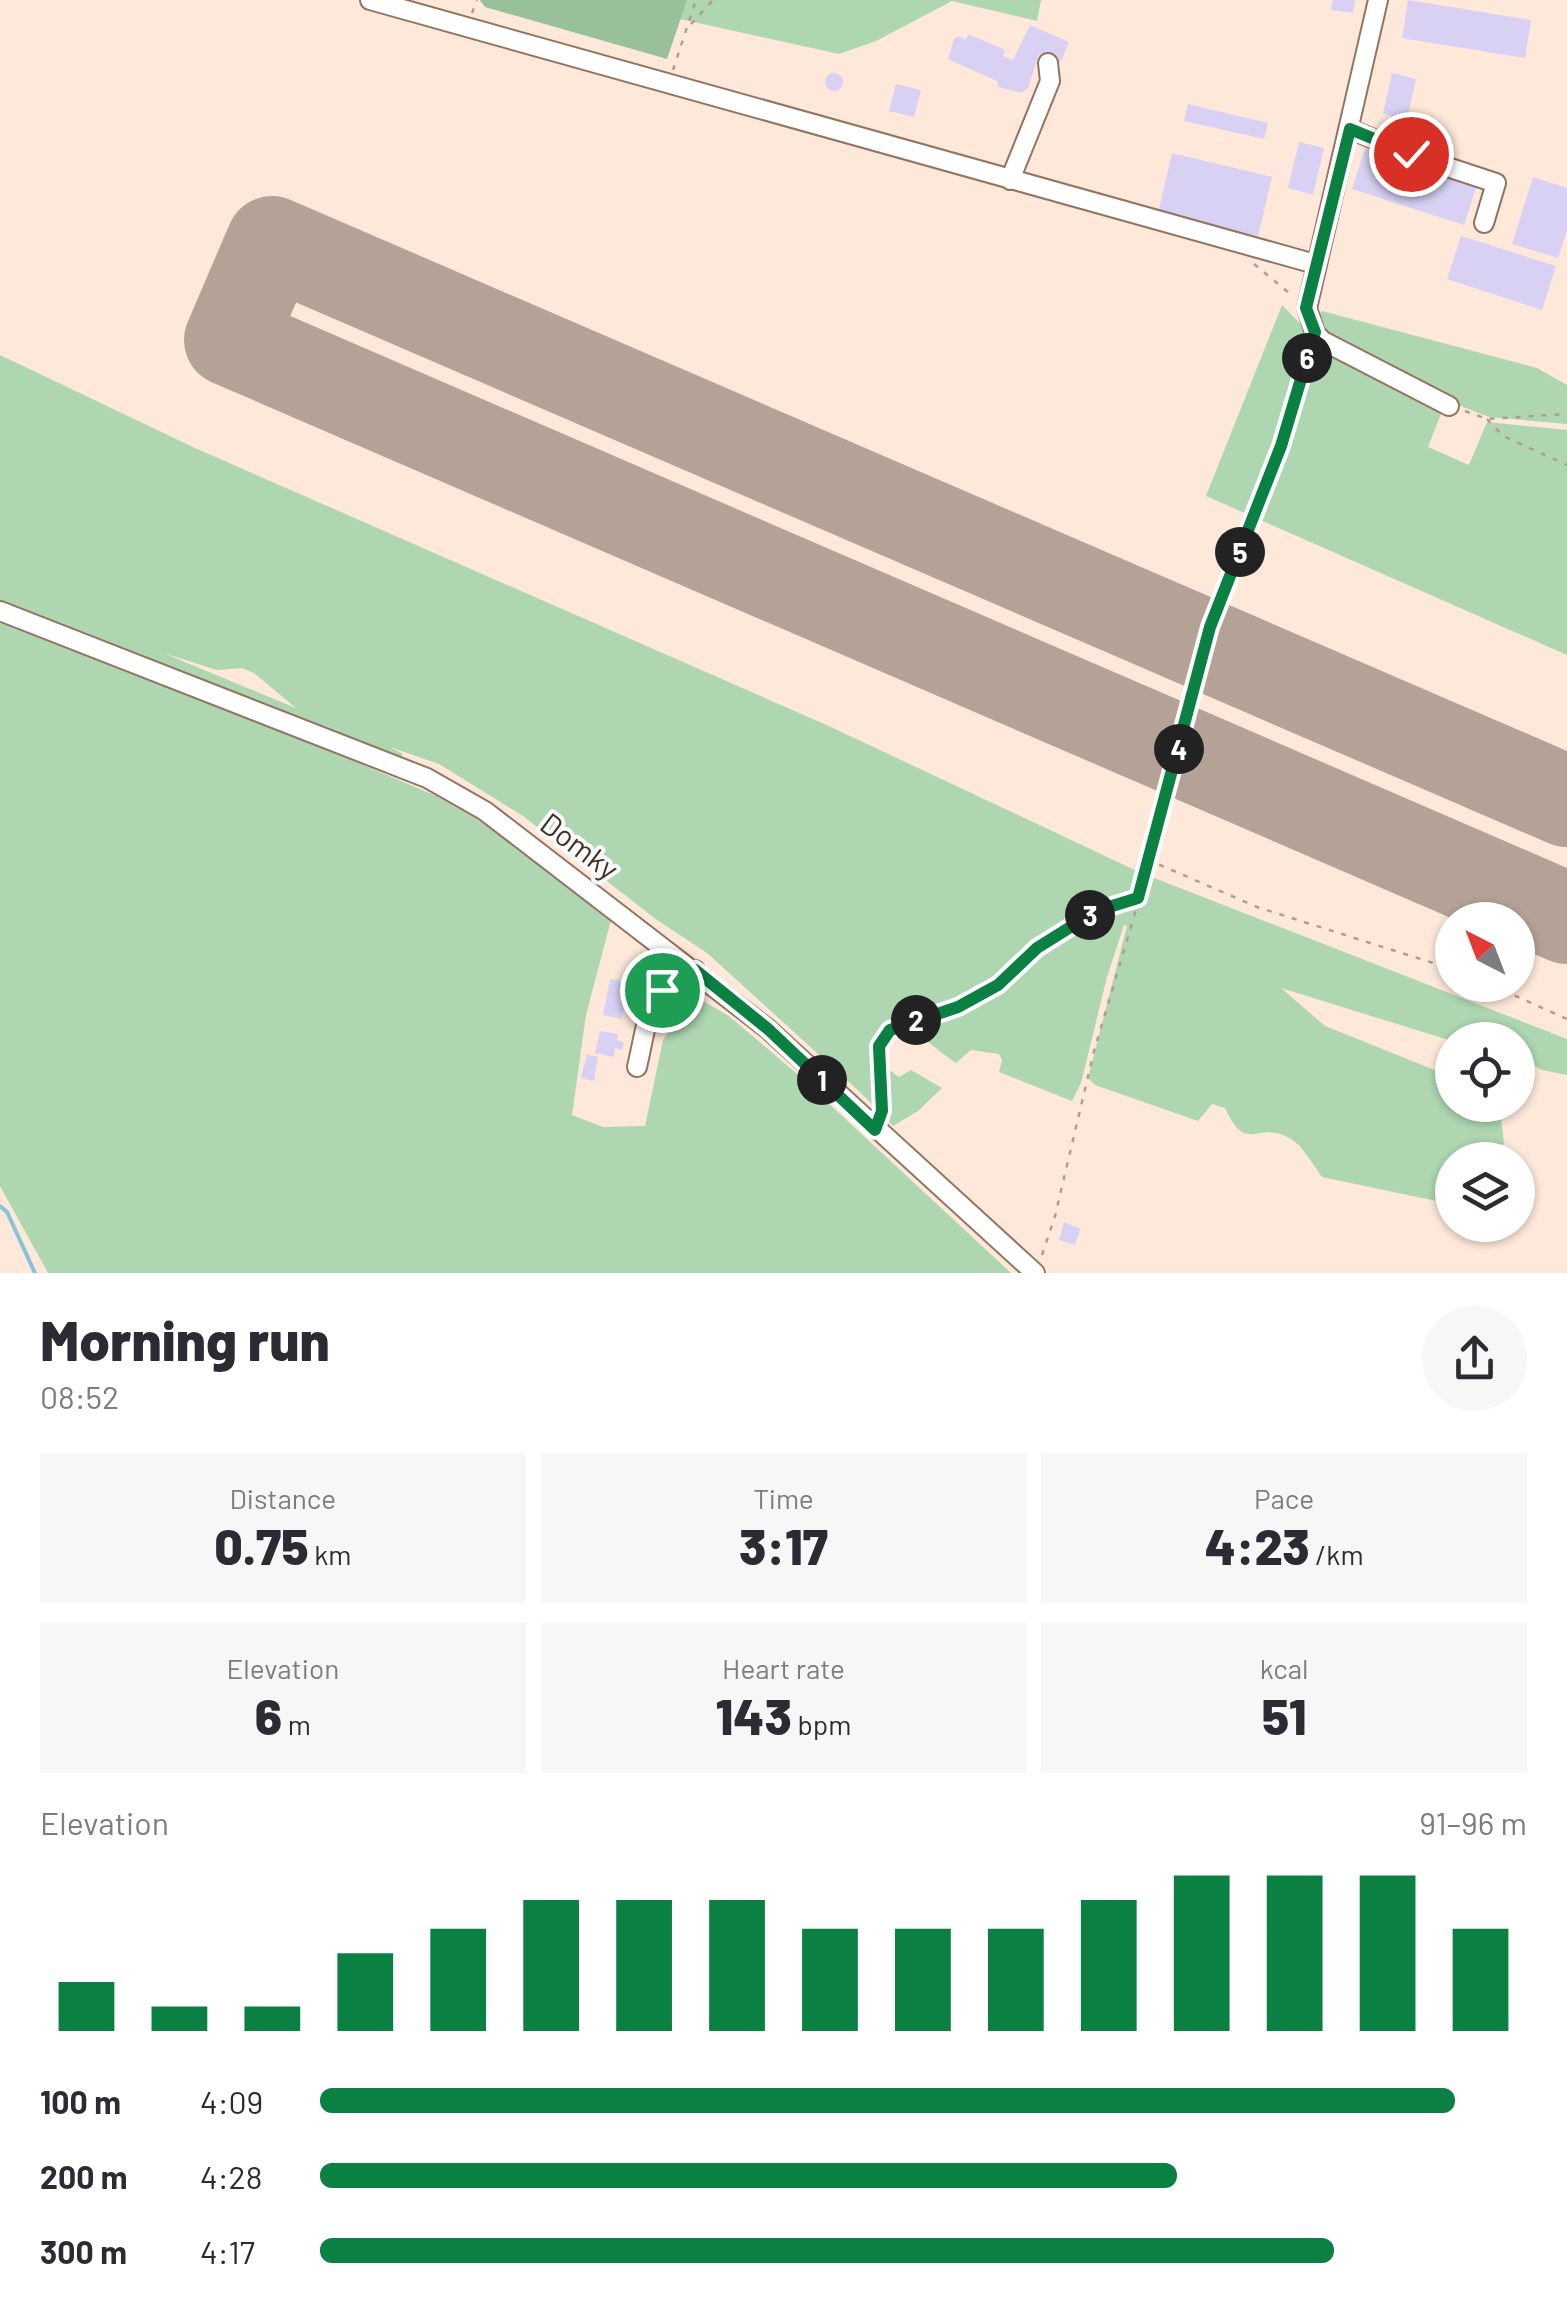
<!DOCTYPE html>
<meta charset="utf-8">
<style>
body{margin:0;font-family:Barlow,sans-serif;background:#f7f7f7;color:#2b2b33;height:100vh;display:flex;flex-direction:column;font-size:38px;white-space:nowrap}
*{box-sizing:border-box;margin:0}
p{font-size:32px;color:#7c7c81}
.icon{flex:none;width:55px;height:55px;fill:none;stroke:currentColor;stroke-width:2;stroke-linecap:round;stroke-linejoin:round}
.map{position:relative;height:1273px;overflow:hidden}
.sheet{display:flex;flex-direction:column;background:#fff;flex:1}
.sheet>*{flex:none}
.needle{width:65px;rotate:318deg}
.fabs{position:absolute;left:1435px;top:902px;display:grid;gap:20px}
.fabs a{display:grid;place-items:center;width:100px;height:100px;border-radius:50%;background:#fff;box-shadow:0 2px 8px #0004;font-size:50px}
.pin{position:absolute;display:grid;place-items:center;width:85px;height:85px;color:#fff;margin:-42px;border:5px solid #fff;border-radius:50%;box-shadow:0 2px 10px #0007}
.km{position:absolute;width:50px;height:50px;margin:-25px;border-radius:50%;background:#222;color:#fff;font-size:28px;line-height:50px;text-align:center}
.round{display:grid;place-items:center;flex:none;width:105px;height:105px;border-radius:52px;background:#f7f7f7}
.overview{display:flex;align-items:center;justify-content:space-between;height:170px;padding:0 40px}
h1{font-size:55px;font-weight:800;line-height:75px}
.figures{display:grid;grid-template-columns:repeat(3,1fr);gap:15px;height:170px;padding:10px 40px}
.figures div{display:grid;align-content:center;border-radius:0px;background:#f7f7f7;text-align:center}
.figures b{font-size:50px;font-weight:800}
.figures small{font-size:28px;font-weight:400}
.figures p{font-size:28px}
.chart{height:280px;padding:20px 40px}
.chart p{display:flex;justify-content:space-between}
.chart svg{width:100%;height:180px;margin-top:10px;stroke:#0b8043;stroke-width:6}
ul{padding:0 40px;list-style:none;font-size:32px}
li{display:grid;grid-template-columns:160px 120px 1fr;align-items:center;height:75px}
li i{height:25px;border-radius:12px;background:#0b8043}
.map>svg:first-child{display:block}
.green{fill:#add6b1;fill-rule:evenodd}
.forest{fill:#97c09b}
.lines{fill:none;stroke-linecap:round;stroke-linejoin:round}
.stream{stroke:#86c3d5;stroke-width:4}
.runway{stroke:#b4a296;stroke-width:92}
.building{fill:#d8d1f4}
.minor-casing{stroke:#937460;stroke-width:22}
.path{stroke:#af9d91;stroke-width:2.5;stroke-dasharray:5 8;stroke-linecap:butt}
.minor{stroke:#fff;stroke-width:18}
.route-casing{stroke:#fff;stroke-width:20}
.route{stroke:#0b8043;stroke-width:12}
.labels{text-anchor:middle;stroke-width:8;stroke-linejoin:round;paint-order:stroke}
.street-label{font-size:30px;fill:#3e3128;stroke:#fafafa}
</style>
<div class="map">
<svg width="1567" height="1273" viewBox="0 0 1567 1273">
<rect width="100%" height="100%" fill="#fde8da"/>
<path class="green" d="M 687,0 L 1041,0 L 1037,21 L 952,1 L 876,41 L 839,54 L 680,19 Z
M 1282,305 L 1323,347 L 1442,411 L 1428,447 L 1469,465 L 1487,422 L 1567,430 L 1567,655 L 1206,496 Z
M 1322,311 L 1537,368 L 1567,385 L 1567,424 L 1489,417 L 1438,397 L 1333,342 L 1315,319 Z
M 0,355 L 195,448 L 831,727 L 1139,872 L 1567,1039 L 1567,1075 L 1542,1070 L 1518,1057 L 1518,1040 L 1452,1041 L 1281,988 L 1325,1026 L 1452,1077 L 1452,1105 L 1497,1105 L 1500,1109 L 1504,1143 L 1497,1160 L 1452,1160 L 1452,1201 L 1446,1203 L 1322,1177 C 1314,1166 1303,1146 1291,1139 C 1256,1118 1248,1157 1225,1108 L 1212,1104 L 1198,1121 L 1095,1085 L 1088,1078 L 1127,926 L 1124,925 L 1107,977 L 1081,1083 L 1072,1101 L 999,1072 L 1002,1060 L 999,1054 L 971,1050 L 956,1063 C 937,1051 923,1035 903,1025 C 871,1037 873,1060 899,1077 L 911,1070 L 942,1088 L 918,1111 L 893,1126 L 861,1093 L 707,953 L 657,920 L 523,816 L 439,764 L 390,747 L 403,754 L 400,759 L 0,603 ZM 163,653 L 217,670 L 242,668 L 254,673 L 296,708 Z
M 0,621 L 321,747 L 434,795 L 495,829 L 611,920 L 586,1015 L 572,1115 L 603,1127 L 645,1126 L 663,1040 L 684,1011 L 693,1004 L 705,1002 L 729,1016 L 796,1073 L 1011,1273 L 48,1273 L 0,1186 Z"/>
<path class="forest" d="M 480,0 L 687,0 L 667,59 L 485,7 Z"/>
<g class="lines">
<path class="stream" d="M 0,1206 L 7,1212 L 35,1273"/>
<path class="runway" d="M 1567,801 L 272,242 L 230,340 L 1567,918"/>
</g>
<path class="building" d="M 1333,0 L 1355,0 L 1353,13 L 1331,10 Z
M 1408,0 L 1531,20 L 1525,58 L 1402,38 Z
M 1030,25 L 1069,42 L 1060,63 L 1039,54 L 1028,88 L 1022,93 L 998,87 L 997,81 L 948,59 L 954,39 L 958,36 L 966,40 L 968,34 L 1005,50 L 1003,56 L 1013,60 Z
M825 82a9 9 0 1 1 18 0a9 9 0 1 1-18 0Z
M 1392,73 L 1416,79 L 1407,119 L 1383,114 Z
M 896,84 L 921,90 L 914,117 L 889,111 Z
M 1188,104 L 1268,123 L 1264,139 L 1184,121 Z
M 1299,142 L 1324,148 L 1313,195 L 1288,188 Z
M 1365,149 L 1477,185 L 1464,225 L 1352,189 Z
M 1172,153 L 1272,177 L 1258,236 L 1158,213 Z
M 1533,177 L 1567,188 L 1567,230 L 1558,258 L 1512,244 Z
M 1461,236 L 1556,266 L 1542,310 L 1447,279 Z
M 610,979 L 628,982 L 627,988 L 634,989 L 633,998 L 626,997 L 622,1019 L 603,1015 Z
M 600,1031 L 618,1034 L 617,1040 L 624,1042 L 622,1050 L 615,1048 L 614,1057 L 595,1053 Z
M 587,1054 L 598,1057 L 594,1081 L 581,1078 Z
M 1064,1222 L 1080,1229 L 1075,1245 L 1059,1240 Z"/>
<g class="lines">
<defs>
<path id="minor" d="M 370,0 L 1315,264
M 1378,0 L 1307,308 L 1315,333 L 1323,341 L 1449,406
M 1350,129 L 1411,155 L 1496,183 L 1484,223
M 1010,180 L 1050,81 L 1048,63
M 0,611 L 427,778 L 485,811 L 768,1029 L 1035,1273
M 637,1067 C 649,1016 645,995 695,970"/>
</defs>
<use href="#minor" class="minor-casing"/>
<path class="path" d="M 472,13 L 477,0
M 691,24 L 713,0
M 673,70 L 696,0
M 1254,264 L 1294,297
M 1310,349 L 1281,447 L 1210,627 L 1151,861 L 1257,907 L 1452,969
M 1304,372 L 1324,362
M 1465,411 L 1487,419 L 1567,414
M 1487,419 L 1503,436 L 1567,465
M 1491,985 L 1567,1019
M 881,1109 L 879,1047 L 890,1029 L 957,1007 L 998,985 L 1037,948 L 1096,911 L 1137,899
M 1042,1255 L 1055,1216 L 1094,1051 L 1150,863"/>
<use href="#minor" class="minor"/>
</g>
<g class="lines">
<defs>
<path id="route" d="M 662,990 L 695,970 L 768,1029 L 875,1130 L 882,1111 L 879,1046 L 890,1030 L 958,1007 L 998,985 L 1037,948 L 1096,911 L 1138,898 L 1210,627 L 1281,446 L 1315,332 L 1306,308 L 1350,129 L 1411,154"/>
</defs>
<use href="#route" class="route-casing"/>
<use href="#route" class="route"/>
</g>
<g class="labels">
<g class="street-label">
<text transform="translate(579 847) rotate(37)" y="10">Domky</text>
</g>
</g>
</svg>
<div class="fabs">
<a><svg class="needle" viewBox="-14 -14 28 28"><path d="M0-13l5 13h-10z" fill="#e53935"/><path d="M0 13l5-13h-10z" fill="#7c7c81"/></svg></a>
<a><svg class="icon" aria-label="locate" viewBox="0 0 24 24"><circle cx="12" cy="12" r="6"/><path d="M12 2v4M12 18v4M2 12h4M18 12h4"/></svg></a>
<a><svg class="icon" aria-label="layers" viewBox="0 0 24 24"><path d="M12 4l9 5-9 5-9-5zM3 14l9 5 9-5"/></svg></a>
</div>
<div class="pin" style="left:662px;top:990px;background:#1e9e55"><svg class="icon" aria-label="arrive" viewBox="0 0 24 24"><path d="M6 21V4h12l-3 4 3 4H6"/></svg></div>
<div class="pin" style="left:1411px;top:154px;background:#d93025"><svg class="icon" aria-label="check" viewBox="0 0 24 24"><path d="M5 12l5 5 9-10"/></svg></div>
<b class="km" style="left:822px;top:1080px">1</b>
<b class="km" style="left:916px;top:1020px">2</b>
<b class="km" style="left:1090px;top:915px">3</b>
<b class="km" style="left:1179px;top:749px">4</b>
<b class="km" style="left:1240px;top:552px">5</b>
<b class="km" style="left:1307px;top:358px">6</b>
</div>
<section class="sheet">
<div class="overview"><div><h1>Morning run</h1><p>08:52</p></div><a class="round"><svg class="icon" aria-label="share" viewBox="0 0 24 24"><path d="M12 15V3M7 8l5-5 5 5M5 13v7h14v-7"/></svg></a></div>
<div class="figures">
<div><p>Distance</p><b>0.75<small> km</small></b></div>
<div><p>Time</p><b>3:17</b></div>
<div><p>Pace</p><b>4:23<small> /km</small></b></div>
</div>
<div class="figures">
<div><p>Elevation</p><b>6<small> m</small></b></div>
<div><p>Heart rate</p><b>143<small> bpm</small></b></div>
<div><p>kcal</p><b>51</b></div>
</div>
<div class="chart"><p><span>Elevation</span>91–96 m</p>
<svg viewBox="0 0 160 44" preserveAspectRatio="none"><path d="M5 44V32M15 44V38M25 44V38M35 44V25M45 44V19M55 44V12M65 44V12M75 44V12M85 44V19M95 44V19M105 44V19M115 44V12M125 44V6M135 44V6M145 44V6M155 44V19"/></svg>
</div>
<ul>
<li><b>100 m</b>4:09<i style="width:94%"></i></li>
<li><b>200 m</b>4:28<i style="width:71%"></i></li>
<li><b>300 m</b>4:17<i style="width:84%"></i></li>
</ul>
</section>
